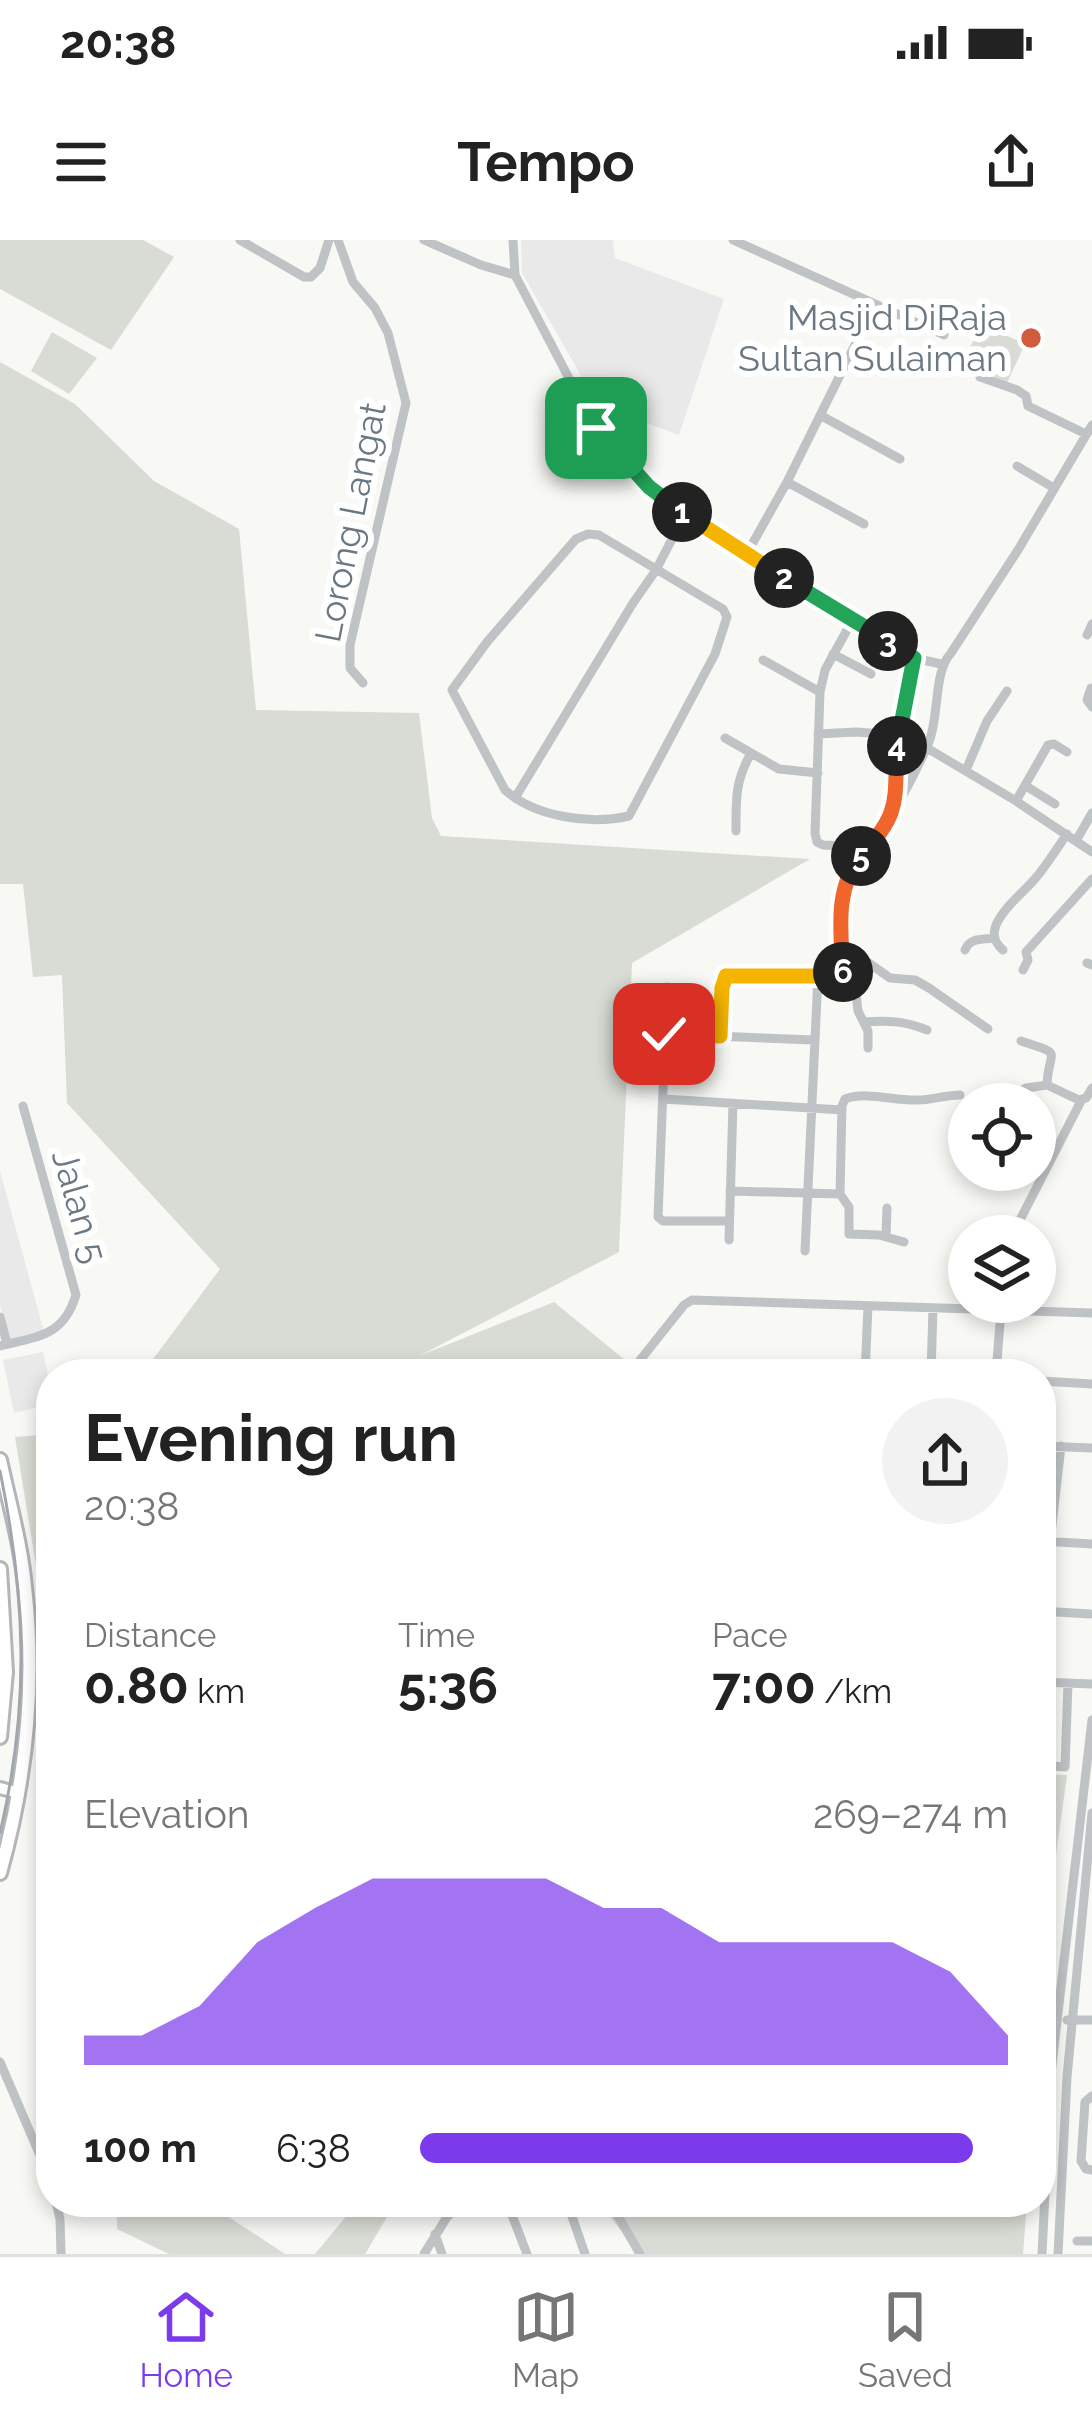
<!DOCTYPE html>
<meta charset="utf-8">
<style>
body{margin:0;font-family:Raleway,sans-serif;background:#f2f2f2;color:#222;height:100vh;display:flex;flex-direction:column;font-size:45px;white-space:nowrap}
*{box-sizing:border-box;margin:0}
p{font-size:39px;color:#767676}
.icon{flex:none;width:66px;height:66px;fill:none;stroke:currentColor;stroke-width:2;stroke-linecap:round;stroke-linejoin:round}
.map{position:relative;flex:1;overflow:hidden}
.side{position:absolute;left:36px;top:1119px;width:1020px;height:858px;display:flex;flex-direction:column;background:#fff;border-radius:48px;box-shadow:0 6px 18px #0003}
.side>*{flex:none}
.tools{position:absolute;left:948px;top:843px;display:grid;gap:24px}
.tools a{display:grid;place-items:center;width:108px;height:108px;border-radius:50%;background:#fff;box-shadow:0 6px 18px #0003;font-size:60px}
.pin{position:absolute;display:grid;place-items:center;width:102px;height:102px;color:#fff;margin:-51px;border-radius:24px;box-shadow:0 6px 18px #0006}
.km{position:absolute;width:60px;height:60px;margin:-30px;border-radius:50%;background:#222;color:#fff;font-size:33px;line-height:60px;text-align:center}
.round{display:grid;place-items:center;flex:none;width:126px;height:126px;border-radius:63px;background:#f2f2f2}
.summary{display:flex;align-items:center;justify-content:space-between;height:204px;padding:0 48px}
h1{font-size:66px;font-weight:700;line-height:90px}
.figures{display:grid;grid-template-columns:repeat(3,1fr);gap:18px;height:204px;padding:12px 48px}
.figures div{display:grid;align-content:center}
.figures b{font-size:51px;font-weight:700}
.figures small{font-size:33px;font-weight:400}
.figures p{font-size:33px}
.chart{height:336px;padding:24px 48px}
.chart p{display:flex;justify-content:space-between}
.chart svg{width:100%;height:216px;margin-top:12px;fill:#7c3aed;opacity:.7}
ul{padding:0 48px;list-style:none;font-size:39px}
li{display:grid;grid-template-columns:192px 144px 1fr;align-items:center;height:90px}
li i{height:30px;border-radius:15px;background:#7c3aed}
.status{display:flex;justify-content:space-between;align-items:center;height:84px;padding:0 60px;background:#fff;direction:ltr}
.status svg{height:33px;fill:currentColor}
header{display:flex;justify-content:space-between;align-items:center;height:156px;padding:0 48px;background:#fff;font-size:54px;font-weight:700}
.tab-bar{display:flex;justify-content:space-around;align-items:center;height:168px;border-top:3px solid #e0e0e0;background:#fff;font-size:33px;color:#767676}
.tab-bar a{display:grid;justify-items:center;gap:6px}
.tab-bar .on{color:#7c3aed}
.map>svg:first-child{display:block}
.built{fill:#e8e9e8}
.green{fill:#d8dcd5}
.lines{fill:none;stroke-linecap:round;stroke-linejoin:round}
.major-casing{stroke:#b3b7ba;stroke-width:16}
.highway-casing{stroke:#b3b6b9;stroke-width:18}
.minor{stroke:#bfc3c6;stroke-width:9}
.major{stroke:#fff;stroke-width:10}
.highway{stroke:#fff;stroke-width:12}
.tram{stroke:#a1a7ac;stroke-width:3}
.split-1-casing{stroke:#fff;stroke-width:24}
.split-2-casing{stroke:#fff;stroke-width:24}
.split-3-casing{stroke:#fff;stroke-width:24}
.split-4-casing{stroke:#fff;stroke-width:24}
.split-5-casing{stroke:#fff;stroke-width:24}
.split-6-casing{stroke:#fff;stroke-width:24}
.split-7-casing{stroke:#fff;stroke-width:24}
.split-8-casing{stroke:#fff;stroke-width:24}
.split-1{stroke:#22a559;stroke-width:15}
.split-2{stroke:#f5b400;stroke-width:15}
.split-3{stroke:#22a559;stroke-width:15}
.split-4{stroke:#22a559;stroke-width:15}
.split-5{stroke:#f0652b;stroke-width:15}
.split-6{stroke:#f0652b;stroke-width:15}
.split-7{stroke:#f5b400;stroke-width:15}
.split-8{stroke:#f5b400;stroke-width:15}
.poi-dot{fill:#d15c3c;stroke:#fff;stroke-width:4.5}
.labels{text-anchor:middle;stroke-width:12;stroke-linejoin:round;paint-order:stroke}
.poi-label{font-size:36px;fill:#6a7883;stroke:#fff;text-anchor:end}
.street-label{font-size:36px;fill:#6a7883;stroke:#fff}
</style>
<div class="status"><b>20:38</b><svg viewBox="0 0 49 12"><path d="M0 12V9h3v3zM5 12V6h3v6zM10 12V3h3v9zM15 12V0h3v12zM26 1h20v11H26zM47 4h2v5h-2z"/></svg></div>
<header><svg class="icon" aria-label="menu" viewBox="0 0 24 24"><path d="M4 6h16M4 12h16M4 18h16"/></svg>Tempo<svg class="icon" aria-label="share" viewBox="0 0 24 24"><path d="M12 15V3M7 8l5-5 5 5M5 13v7h14v-7"/></svg></header>
<div class="map">
<svg width="1092" height="2014" viewBox="0 0 1092 2014">
<rect width="100%" height="100%" fill="#f8f8f5"/>
<path class="built" d="M 521,0 L 613,0 L 615,18 L 724,59 L 679,195 L 598,165 L 522,33 Z
M 0,931 L 44,1092 L 9,1100 L 0,1065 Z
M 43,1112 L 51,1150 L 47,1165 L 14,1173 L 3,1120 Z"/>
<path class="green" d="M 0,0 L 143,0 L 174,17 L 111,110 L 0,49 Z
M 981,84 L 1025,104 L 1007,143 L 963,123 Z
M 52,92 L 97,118 L 69,154 L 31,131 Z
M 0,122 L 75,164 L 154,241 L 239,289 L 256,470 L 419,473 L 432,578 L 441,596 L 810,619 L 632,723 L 619,1012 L 419,1116 L 554,1062 L 625,1120 L 613,1134 L 142,1134 L 220,1029 L 67,863 L 62,735 L 33,737 L 23,644 L 0,644 Z
M 51,1194 L 51,1527 L 36,1525 L 42,1467 L 40,1350 L 15,1197 Z
M 1041,1534 L 1067,1535 L 1051,1651 L 1041,1648 Z
M 117,1962 L 206,1962 L 285,2014 L 169,2014 L 117,1989 Z
M 358,1962 L 396,1962 L 365,2014 L 315,2014 Z
M 599,1962 L 1027,1962 L 1023,2014 L 639,2014 Z"/>
<g class="lines">
<defs>
<path id="major" d="M 0,1548 L 19,1553"/>
<path id="highway" d="M 0,1220 C 9,1262 21,1304 25,1347 C 36,1443 26,1540 0,1633
M 0,1329 L 6,1432 L 0,1497"/>
</defs>
<use href="#major" class="major-casing"/>
<use href="#highway" class="highway-casing"/>
<path class="minor" d="M 240,0 L 304,37 L 311,37 L 320,28 L 329,0
M 338,0 L 353,42 L 375,68 L 388,93 L 406,163 L 350,405 L 350,428 L 363,443
M 424,0 L 481,25 L 515,35
M 513,0 L 515,35 L 595,188 L 649,247 L 746,315 L 914,418 L 941,424
M 733,0 L 944,95
M 980,137 L 1017,150 L 1026,156 L 1028,166 L 1086,194
M 820,175 L 900,219
M 1017,226 L 1054,248
M 787,242 L 864,284
M 588,294 L 599,295 L 723,369 L 727,377 L 715,414 L 629,576 C 590,585 535,577 505,550 L 452,450 L 487,402 L 576,299 Z
M 746,315 L 787,242 L 855,105 L 928,129
M 853,379 L 825,430 L 820,452 L 815,593 L 817,602 L 823,605 L 868,607
M 1087,395 L 1092,384
M 833,414 L 871,434
M 763,420 L 820,452
M 1091,448 L 1087,460 L 1092,467
M 818,494 L 856,492 L 897,495
M 725,498 L 779,529 L 818,533
M 927,508 L 1016,561 L 1092,612
M 966,530 L 987,481 L 1007,451
M 1026,546 L 1055,564
M 515,558 L 633,363 L 656,330 L 685,274
M 897,560 L 897,495 L 914,418
M 1016,561 L 1048,505 L 1054,504 L 1067,512
M 736,591 C 736,558 735,542 751,513
M 1077,599 L 1092,573
M 842,704 L 890,738 L 915,740 L 929,748 L 988,789
M 965,710 C 970,697 983,700 995,698
M 1003,710 C 995,703 992,696 996,685 C 1005,665 1026,651 1039,634 C 1049,621 1058,607 1067,594
M 1087,723 L 1092,725
M 1023,730 L 1028,720 L 1026,712 L 1092,639
M 843,736 C 842,706 837,673 845,644 C 852,619 875,604 887,583 C 901,559 915,534 926,509 C 941,478 932,434 951,413 L 1018,310 L 1092,185
M 843,736 L 855,744 L 858,771 L 868,791 L 868,808
M 667,747 L 658,977 L 663,981 L 729,981
M 864,782 C 887,780 905,781 927,790
M 664,794 L 814,800
M 720,796 L 722,749 L 726,736 L 843,736
M 1021,801 C 1066,815 1048,809 1047,845 L 1079,860 L 1086,858 L 1092,848
M 1014,854 L 1026,848 L 1047,845
M 663,859 L 842,870
M 730,951 L 840,954 L 849,967 L 849,994 L 879,995 L 904,1002
M 840,954 L 842,866 L 845,859 C 867,851 894,861 918,860 C 932,860 945,855 960,855
M 1021,978 L 1082,859
M 886,996 L 887,968
M 729,1000 L 733,863
M 805,1011 L 818,736
M 0,1077 L 7,1104
M 0,1106 C 38,1096 63,1097 76,1055 L 23,866
M 631,1132 L 700,1134
M 629,1134 L 684,1065 L 692,1060 L 1092,1073
M 865,1134 L 868,1066
M 931,1134 L 933,1068
M 996,1134 L 1001,1070
M 1041,1141 L 1092,1144
M 1041,1206 L 1092,1208
M 1041,1301 L 1092,1304
M 1050,1302 L 1061,1206
M 1041,1371 L 1090,1374
M 1041,1442 L 1092,1444
M 1041,1525 L 1065,1527 L 1068,1443
M 1067,1780 L 1092,1780
M 0,1822 L 51,1941
M 1092,1856 L 1085,1862 L 1081,1921 L 1086,1929 L 1092,1930
M 56,1962 L 60,1979 L 61,2014
M 507,1962 L 527,2014
M 567,1962 L 585,2014
M 610,1962 L 640,2014
M 435,1994 L 442,2014
M 1077,2001 L 1092,2001
M 424,2014 L 447,1977 L 462,1962
M 1042,2014 L 1051,1833 L 1092,1480
M 1058,2014 L 1067,1837 L 1092,1573"/>
<use href="#major" class="major"/>
<use href="#highway" class="highway"/>
<path class="tram" d="M 0,1231 C 26,1358 30,1466 0,1593"/>
</g>
<g class="lines">
<defs>
<path id="split-1" d="M 596,188 L 649,247 L 682,272"/>
<path id="split-2" d="M 682,272 L 784,338"/>
<path id="split-3" d="M 784,338 L 888,401"/>
<path id="split-4" d="M 888,401 L 914,418 L 897,506"/>
<path id="split-5" d="M 861,616 C 902,571 894,562 897,506"/>
<path id="split-6" d="M 843,732 C 841,692 834,649 861,616"/>
<path id="split-7" d="M 726,736 L 843,736 L 843,732"/>
<path id="split-8" d="M 664,794 L 720,796 L 722,748 L 726,736"/>
</defs>
<use href="#split-1" class="split-1-casing"/>
<use href="#split-2" class="split-2-casing"/>
<use href="#split-3" class="split-3-casing"/>
<use href="#split-4" class="split-4-casing"/>
<use href="#split-5" class="split-5-casing"/>
<use href="#split-6" class="split-6-casing"/>
<use href="#split-7" class="split-7-casing"/>
<use href="#split-8" class="split-8-casing"/>
<use href="#split-1" class="split-1"/>
<use href="#split-2" class="split-2"/>
<use href="#split-3" class="split-3"/>
<use href="#split-4" class="split-4"/>
<use href="#split-5" class="split-5"/>
<use href="#split-6" class="split-6"/>
<use href="#split-7" class="split-7"/>
<use href="#split-8" class="split-8"/>
</g>
<circle class="poi-dot" cx="1031" cy="98" r="12"/>
<g class="labels">
<g class="poi-label">
<text x="1007" y="90">Masjid DiRaja<tspan x="1007" dy="41">Sultan Sulaiman</tspan></text>
</g>
<g class="street-label">
<text transform="translate(350 282) rotate(-79)" y="13">Lorong Langat</text>
<text transform="translate(80 966) rotate(74)" y="13">Jalan 5</text>
</g>
</g>
</svg>
<div class="tools">
<a><svg class="icon" aria-label="locate" viewBox="0 0 24 24"><circle cx="12" cy="12" r="6"/><path d="M12 2v4M12 18v4M2 12h4M18 12h4"/></svg></a>
<a><svg class="icon" aria-label="layers" viewBox="0 0 24 24"><path d="M12 4l9 5-9 5-9-5zM3 14l9 5 9-5"/></svg></a>
</div>
<div class="pin" style="left:596px;top:188px;background:#1e9e55"><svg class="icon" aria-label="arrive" viewBox="0 0 24 24"><path d="M6 21V4h12l-3 4 3 4H6"/></svg></div>
<div class="pin" style="left:664px;top:794px;background:#d93025"><svg class="icon" aria-label="check" viewBox="0 0 24 24"><path d="M5 12l5 5 9-10"/></svg></div>
<b class="km" style="left:682px;top:272px">1</b>
<b class="km" style="left:784px;top:338px">2</b>
<b class="km" style="left:888px;top:401px">3</b>
<b class="km" style="left:897px;top:506px">4</b>
<b class="km" style="left:861px;top:616px">5</b>
<b class="km" style="left:843px;top:732px">6</b>
<section class="side">
<div class="summary"><div><h1>Evening run</h1><p>20:38</p></div><a class="round"><svg class="icon" aria-label="share" viewBox="0 0 24 24"><path d="M12 15V3M7 8l5-5 5 5M5 13v7h14v-7"/></svg></a></div>
<div class="figures">
<div><p>Distance</p><b>0.80<small> km</small></b></div>
<div><p>Time</p><b>5:36</b></div>
<div><p>Pace</p><b>7:00<small> /km</small></b></div>
</div>
<div class="chart"><p><span>Elevation</span>269–274 m</p>
<svg viewBox="0 0 160 44" preserveAspectRatio="none"><path d="M0 44V38L10 38L20 32L30 19L40 12L50 6L60 6L70 6L80 6L90 12L100 12L110 19L120 19L130 19L140 19L150 25L160 38V44z"/></svg>
</div>
<ul>
<li><b>100 m</b>6:38<i style="width:94%"></i></li>
</ul>
</section>
</div>
<nav class="tab-bar">
<a class="on"><svg class="icon" aria-label="home" viewBox="0 0 24 24"><path d="M3 11l9-7 9 7M6 9v11h12V9"/></svg>Home</a>
<a><svg class="icon" aria-label="map" viewBox="0 0 24 24"><path d="M3 6l6-2 6 2 6-2v14l-6 2-6-2-6 2zM9 4v14M15 6v14"/></svg>Map</a>
<a><svg class="icon" aria-label="saved" viewBox="0 0 24 24"><path d="M7 4h10v16l-5-4-5 4z"/></svg>Saved</a>
</nav>
